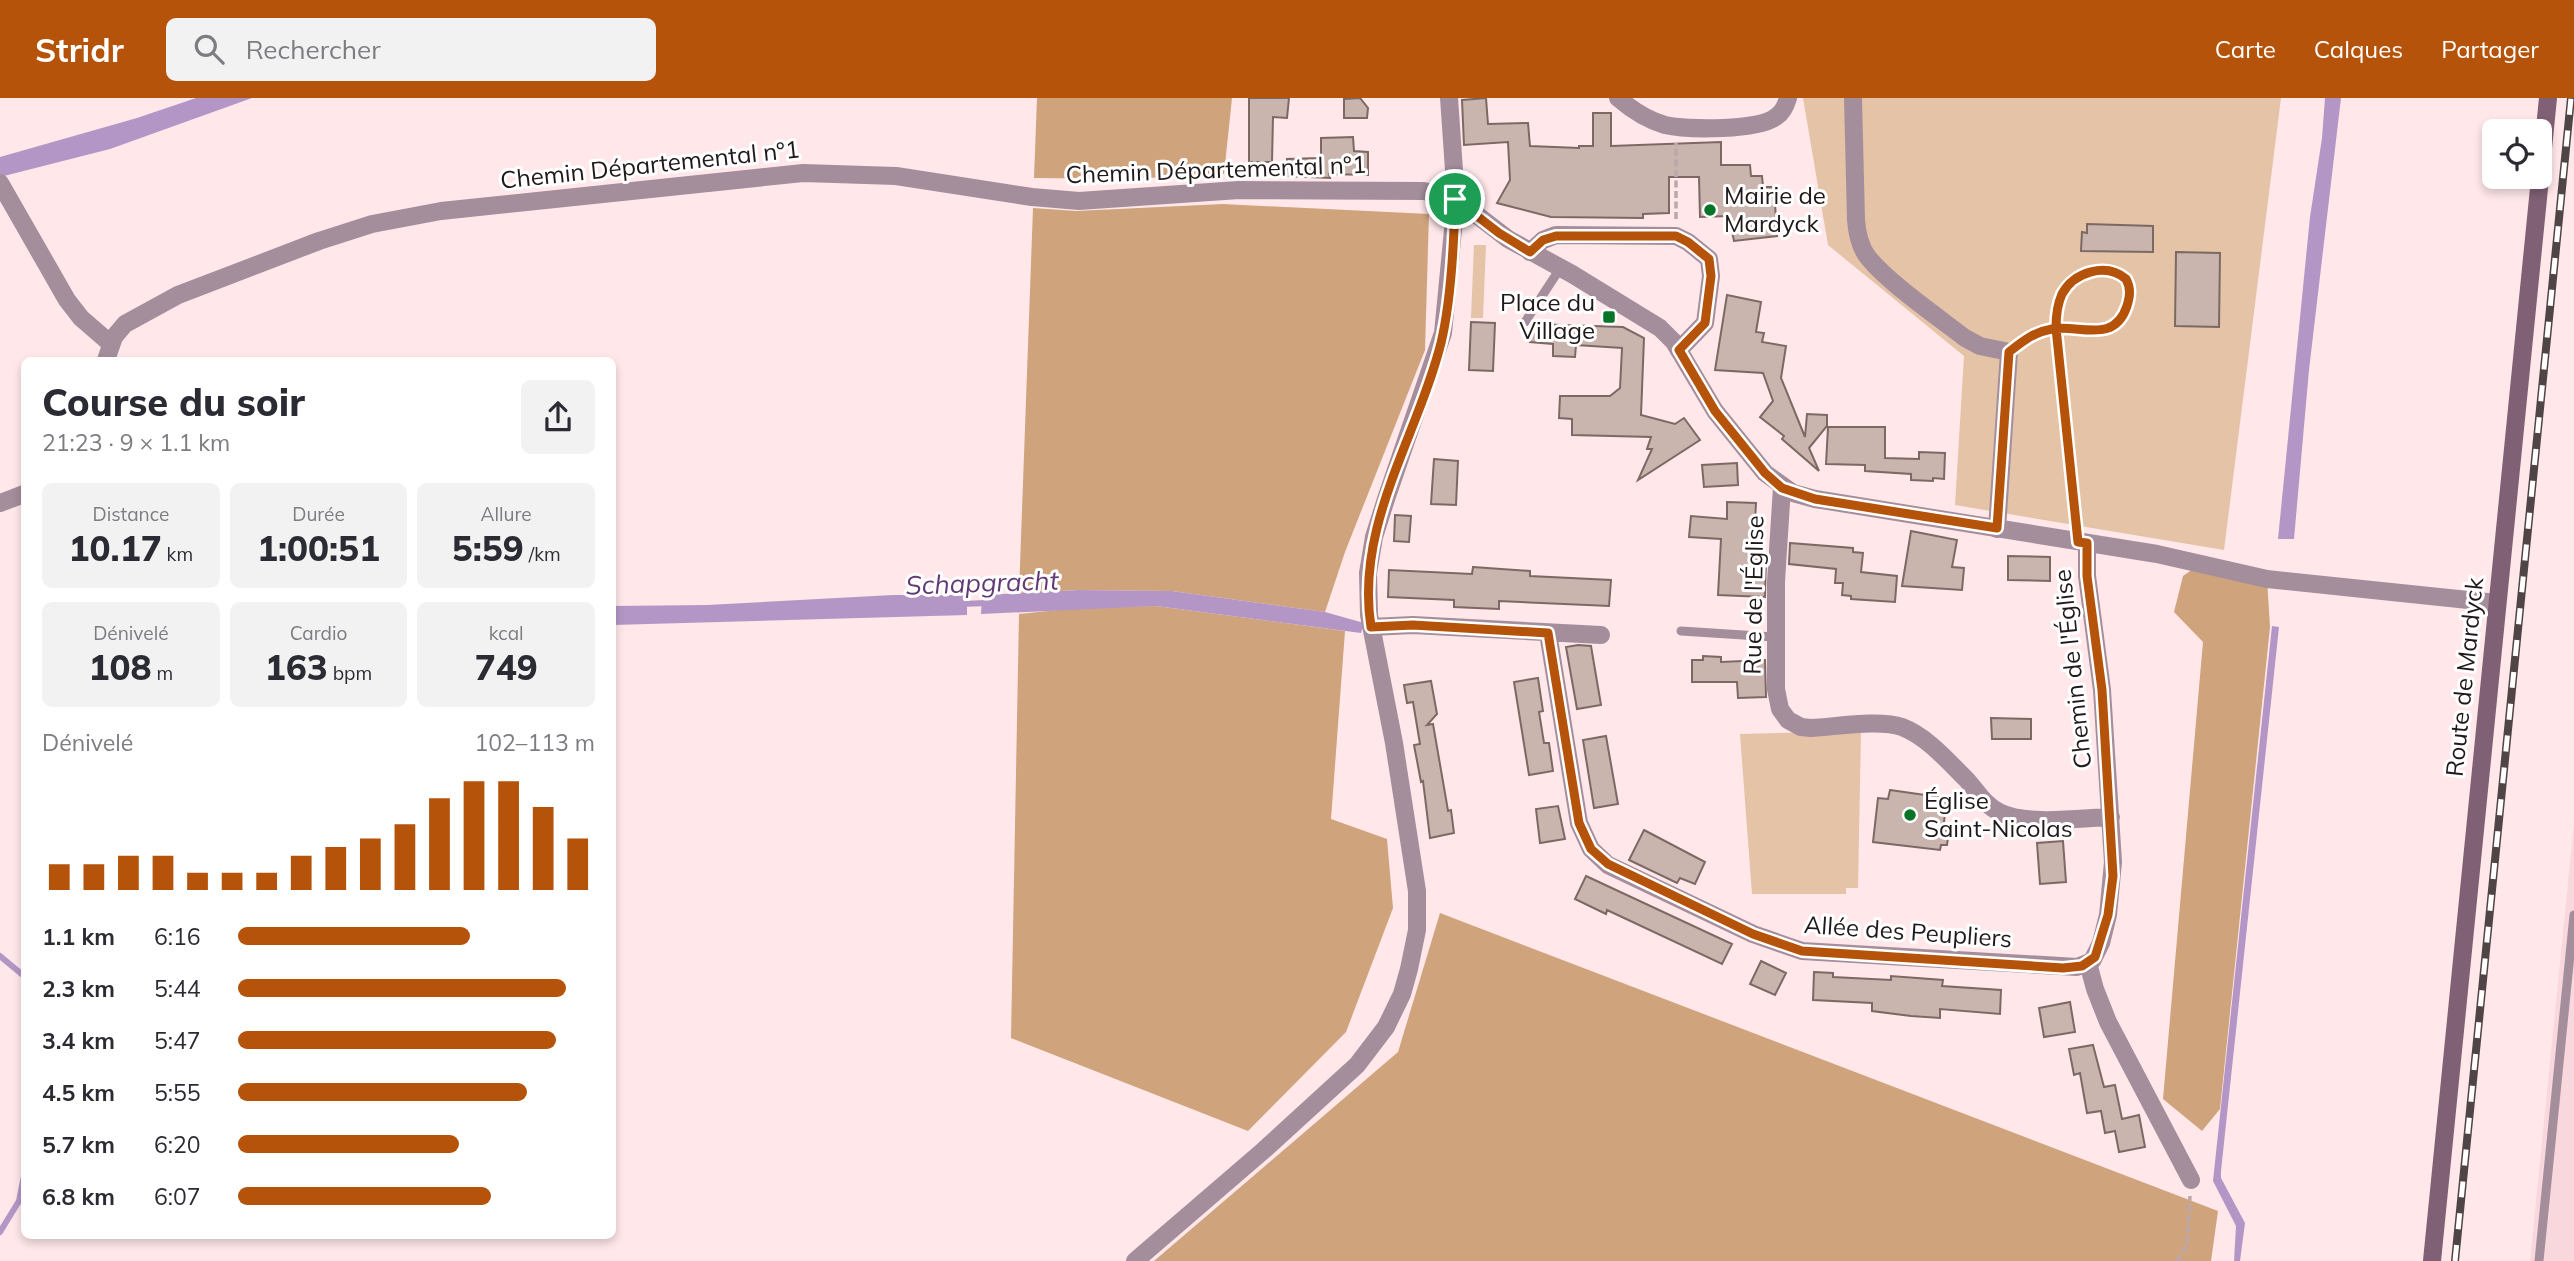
<!DOCTYPE html>
<html lang="fr">
<meta charset="utf-8">
<style>
body{margin:0;font-family:Mulish,sans-serif;background:#f2f2f3;color:#2b2b33;height:100vh;display:flex;flex-direction:column;font-size:26px;white-space:nowrap}
*{box-sizing:border-box;margin:0}
p{font-size:23px;color:#7c7c81}
.icon{flex:none;width:38px;height:38px;fill:none;stroke:currentColor;stroke-width:2;stroke-linecap:round;stroke-linejoin:round}
.map{position:relative;flex:1;overflow:hidden}
.sheet{position:absolute;left:21px;top:259px;width:595px;height:882px;display:flex;flex-direction:column;background:#fff;border-radius:10px;box-shadow:0 4px 10px #0003}
.sheet>*{flex:none}
.tools{position:absolute;left:2482px;top:21px;display:grid;gap:14px}
.tools a{display:grid;place-items:center;width:70px;height:70px;border-radius:10px;background:#fff;box-shadow:0 4px 10px #0003;font-size:35px}
.pin{position:absolute;display:grid;place-items:center;width:60px;height:60px;color:#fff;margin:-30px;border:4px solid #fff;border-radius:50%;box-shadow:0 2px 7px #0007}
.round{display:grid;place-items:center;flex:none;width:74px;height:74px;border-radius:10px;background:#f2f2f3}
.overview{display:flex;align-items:center;justify-content:space-between;height:119px;padding:0 21px}
h1{font-size:38px;font-weight:800;line-height:52px}
.figures{display:grid;grid-template-columns:repeat(3,1fr);gap:10px;height:119px;padding:7px 21px}
.figures div{display:grid;align-content:center;border-radius:10px;background:#f2f2f3;text-align:center}
.figures b{font-size:35px;font-weight:800}
.figures small{font-size:19px;font-weight:400}
.figures p{font-size:19px}
.chart{height:196px;padding:14px 21px}
.chart p{display:flex;justify-content:space-between}
.chart svg{width:100%;height:126px;margin-top:7px;stroke:#b45309;stroke-width:6}
ul{padding:0 21px;list-style:none;font-size:23px}
li{display:grid;grid-template-columns:112px 84px 1fr;align-items:center;height:52px}
li i{height:18px;border-radius:9px;background:#b45309}
header{display:flex;align-items:center;gap:42px;box-sizing:border-box;height:98px;padding:0 35px;background:#b45309;color:#fff}
header strong{font-size:33px}
nav{display:flex;gap:38px;margin-inline-start:auto;font-size:24px}
.search{width:490px;height:63px;background:#f2f2f3;display:flex;align-items:center;gap:18px;box-sizing:border-box;padding:0 24px;border-radius:10px;color:#7c7c81;font-size:26px}
.map>svg:first-child{display:block}
.built{fill:#f9d8dd}
.green{fill:#e4c3a6}
.forest{fill:#cfa37c}
.water{fill:#b396c5}
.lines{fill:none;stroke-linecap:round;stroke-linejoin:round}
.stream{stroke:#b396c5;stroke-width:6}
.building{fill:#cab4ae;stroke:#7c6964;stroke-width:2}
.path{stroke:#bba8aa;stroke-width:3.5;stroke-dasharray:7 3.5;stroke-linecap:butt}
.service{stroke:#a48e9c;stroke-width:9}
.minor{stroke:#a48e9c;stroke-width:18}
.tertiary{stroke:#a48e9c;stroke-width:18}
.secondary{stroke:#806074;stroke-width:18}
.rail-casing{stroke:#504546;stroke-width:8}
.rail{stroke:#fff;stroke-width:5;stroke-dasharray:16;stroke-linecap:butt}
.route-casing{stroke:#fff;stroke-width:14}
.route{stroke:#b45309;stroke-width:9}
.poi-dot{fill:#077427;stroke:#fff;stroke-width:2.5}
.labels{text-anchor:middle;stroke-width:6;stroke-linejoin:round;paint-order:stroke}
.street-label{font-size:24px;fill:#201819;stroke:#fff}
.poi-label{font-size:24px;fill:#201819;stroke:#fff;text-anchor:start}
.water-label{font-size:26px;font-style:italic;fill:#623b76;stroke:#fff}
</style>
<header>
<strong>Stridr</strong>
<div class="search"><svg class="icon" aria-label="search" viewBox="0 0 24 24"><circle cx="10" cy="10" r="6"/><path d="M15 15l6 6"/></svg>Rechercher</div>
<nav><a>Carte</a><a>Calques</a><a>Partager</a></nav>
</header>
<div class="map">
<svg width="2574" height="1163" viewBox="0 0 2574 1163">
<rect width="100%" height="100%" fill="#ffe7ea"/>
<path class="built" d="M 2574,725 L 2574,1163 L 2530,1163 Z"/>
<path class="green" d="M 1803,0 L 2281,0 L 2224,452 L 1955,407 L 1964,258 L 1828,147 Z
M 1474,147 L 1486,147 L 1483,220 L 1471,220 Z
M 1861,633 L 1858,790 L 1846,790 L 1846,796 L 1752,796 L 1740,636 Z"/>
<path class="forest" d="M 1037,0 L 1232,0 L 1224,76 L 1128,81 L 1034,80 Z
M 1223,106 L 1429,116 L 1425,252 L 1345,454 L 1325,514 L 1172,493 L 1079,492 L 1019,495 L 1033,110 L 1076,113 Z
M 2200,466 L 2267,481 L 2270,529 L 2220,1011 L 2202,1033 L 2163,1001 L 2203,544 L 2174,514 L 2183,478 Z
M 1156,508 L 1345,533 L 1331,721 L 1387,741 L 1393,810 L 1346,934 L 1248,1033 L 1011,940 L 1019,516 L 1087,509 Z
M 1440,815 L 2218,1113 L 2211,1163 L 1154,1163 L 1398,954 Z"/>
<path class="water" d="M 196,0 L 252,0 L 110,51 L 0,79 L 0,59 L 137,20 Z
M 2325,0 L 2341,0 L 2309,272 L 2294,441 L 2278,441 L 2310,119 L 2322,40 Z
M 1079,492 L 1172,493 L 1325,514 L 1364,525 L 1361,535 L 1156,508 L 981,516 L 982,497 Z
M 893,497 L 967,497 L 967,517 L 613,527 L 613,508 L 707,507 Z
M 2272,528 L 2279,529 L 2221,1073 L 2221,1080 L 2245,1125 L 2240,1163 L 2234,1163 L 2236,1128 L 2213,1083 Z"/>
<g class="lines">
<path class="stream" d="M 960,506 L 988,505
M 0,858 L 24,878
M 0,1134 L 19,1103 L 24,1078"/>
</g>
<path class="building" d="M 1249,0 L 1289,0 L 1287,20 L 1273,19 L 1272,64 L 1249,64 Z
M 1360,0 L 1368,10 L 1367,20 L 1344,20 L 1344,1 Z
M 1486,0 L 1488,26 L 1528,25 L 1530,48 L 1579,50 L 1579,48 L 1593,48 L 1593,15 L 1611,15 L 1611,48 L 1721,44 L 1721,67 L 1750,67 L 1751,78 L 1762,78 L 1763,89 L 1774,89 L 1777,138 L 1734,143 L 1729,118 L 1700,119 L 1699,79 L 1669,79 L 1669,115 L 1643,116 L 1643,120 L 1551,119 L 1497,105 L 1510,82 L 1508,44 L 1464,47 L 1462,2 Z
M 1353,39 L 1354,53 L 1368,54 L 1368,77 L 1329,76 L 1330,80 L 1288,78 L 1287,61 L 1321,60 L 1321,40 Z
M 2087,126 L 2153,128 L 2153,154 L 2081,153 L 2082,134 L 2087,135 Z
M 2176,154 L 2220,155 L 2219,229 L 2175,228 Z
M 1727,197 L 1761,204 L 1756,234 L 1764,235 L 1762,244 L 1786,248 L 1781,280 L 1805,339 L 1807,316 L 1827,317 L 1827,328 L 1809,350 L 1819,373 L 1782,341 L 1784,338 L 1760,319 L 1773,303 L 1763,275 L 1715,272 Z
M 1471,224 L 1495,225 L 1493,273 L 1469,272 Z
M 1532,226 L 1623,229 L 1644,240 L 1641,317 L 1675,326 L 1684,320 L 1700,342 L 1638,382 L 1652,351 L 1647,351 L 1651,339 L 1572,337 L 1572,321 L 1559,320 L 1560,298 L 1610,298 L 1620,290 L 1622,250 L 1576,247 L 1575,259 L 1553,258 L 1553,246 L 1530,244 Z
M 1828,329 L 1885,329 L 1885,360 L 1919,361 L 1919,354 L 1945,355 L 1944,381 L 1933,380 L 1933,383 L 1911,382 L 1911,376 L 1865,373 L 1865,367 L 1826,366 Z
M 1434,361 L 1458,363 L 1456,407 L 1431,406 Z
M 1737,365 L 1738,387 L 1704,389 L 1702,367 Z
M 1727,404 L 1756,405 L 1753,460 L 1766,461 L 1765,499 L 1718,497 L 1721,441 L 1689,439 L 1691,418 L 1727,421 Z
M 1395,417 L 1411,418 L 1409,444 L 1394,443 Z
M 1911,433 L 1957,442 L 1952,469 L 1964,470 L 1962,492 L 1902,488 Z
M 1790,445 L 1853,450 L 1853,454 L 1863,455 L 1861,474 L 1897,478 L 1895,504 L 1851,501 L 1851,498 L 1842,497 L 1843,485 L 1835,485 L 1836,471 L 1789,466 Z
M 2008,458 L 2050,459 L 2050,483 L 2008,482 Z
M 1473,469 L 1530,473 L 1530,478 L 1611,482 L 1609,508 L 1499,503 L 1499,511 L 1476,510 L 1454,509 L 1454,502 L 1388,499 L 1389,472 L 1472,476 Z
M 1578,547 L 1591,548 L 1601,607 L 1577,611 L 1566,549 Z
M 1703,558 L 1721,559 L 1721,564 L 1765,562 L 1766,599 L 1738,600 L 1737,584 L 1692,584 L 1692,562 L 1703,562 Z
M 1538,580 L 1543,613 L 1539,614 L 1544,645 L 1549,645 L 1553,673 L 1529,677 L 1514,584 Z
M 1431,583 L 1437,616 L 1427,627 L 1433,626 L 1446,701 L 1448,713 L 1451,712 L 1454,735 L 1430,740 L 1423,683 L 1421,684 L 1414,647 L 1420,646 L 1413,604 L 1407,605 L 1404,587 Z
M 1991,620 L 2031,621 L 2031,641 L 1992,641 Z
M 1606,638 L 1618,706 L 1594,710 L 1583,642 Z
M 1890,692 L 1947,700 L 1943,732 L 1949,733 L 1947,747 L 1941,747 L 1940,752 L 1873,744 L 1878,700 L 1888,701 Z
M 1558,708 L 1565,741 L 1540,745 L 1536,711 Z
M 1644,732 L 1705,764 L 1695,786 L 1680,780 L 1677,785 L 1629,762 Z
M 2063,743 L 2066,784 L 2040,786 L 2037,745 Z
M 1586,778 L 1732,846 L 1722,866 L 1607,812 L 1606,816 L 1575,801 Z
M 1761,863 L 1786,875 L 1775,897 L 1750,886 Z
M 1814,874 L 1833,875 L 1833,879 L 1891,882 L 1891,878 L 1943,882 L 1942,888 L 2001,892 L 2000,916 L 1940,911 L 1940,920 L 1911,918 L 1872,913 L 1872,905 L 1813,902 Z
M 2070,904 L 2075,934 L 2044,939 L 2039,910 Z
M 2093,947 L 2104,989 L 2115,987 L 2122,1021 L 2139,1017 L 2145,1049 L 2119,1054 L 2115,1033 L 2105,1035 L 2101,1013 L 2087,1015 L 2080,975 L 2074,977 L 2069,951 Z"/>
<g class="lines">
<path class="path" d="M 1676,121 L 1676,45
M 2177,1163 L 2187,1147 L 2190,1098"/>
<path class="service" d="M 1525,224 L 1561,169
M 2009,254 C 2023,242 2038,231 2057,230 C 2067,230 2078,233 2089,233 C 2116,233 2131,212 2129,187 C 2113,161 2073,173 2061,198 C 2057,208 2056,219 2056,230 L 2078,444
M 1681,533 L 1774,539
M 2539,1163 L 2574,817"/>
<path class="minor" d="M 1618,0 C 1632,12 1647,22 1665,27 C 1686,32 1760,33 1777,18 C 1783,14 1786,7 1788,0
M 1853,0 L 1856,122 C 1857,135 1859,147 1867,158 C 1887,184 1938,219 1965,240 L 1980,248 L 2009,254 L 1997,431
M 0,85 L 67,202 L 81,220 L 111,246
M 1530,154 L 1543,142 L 1556,137 L 1676,138 L 1688,144 L 1709,161 L 1711,178 L 1705,225 L 1679,252
M 1782,389 L 1776,484 L 1776,591 L 1780,611 L 1788,622 L 1801,629 L 1811,630 C 1835,629 1879,621 1902,629 C 1926,638 1947,662 1965,680 C 1976,691 1984,707 1999,714 C 2027,728 2080,720 2111,719
M 1371,529 L 1413,527 L 1601,537
M 1548,535 L 1579,725 L 1591,751 L 1608,767 L 1753,836 L 1802,853 L 2077,869 L 2092,863 L 2101,845 L 2108,817 L 2113,764 L 2102,592 L 2087,478 L 2087,445
M 2088,865 L 2095,891 L 2108,924 L 2191,1082
M 1135,1163 L 1264,1052 L 1357,967 L 1386,929 L 1402,896 L 1409,871 L 1417,832 L 1417,793 L 1394,645 L 1369,517 L 1368,475 L 1374,439 L 1386,401 L 1443,235 L 1456,101 L 1449,0"/>
<path class="tertiary" d="M 106,262 L 114,239 L 125,226 L 178,197 L 319,143 L 372,126 L 441,113 L 803,75 L 896,78 L 1032,99 L 1079,103 L 1239,92 L 1424,93 L 1456,101 L 1508,141 L 1572,176 L 1660,230 L 1674,244 L 1715,313 L 1765,375 L 1793,395 L 1815,401 L 2157,456 L 2267,481 L 2497,505
M 0,405 L 24,396"/>
<path class="secondary" d="M 2432,1163 L 2548,0"/>
<defs>
<path id="rail" d="M 2455,1163 L 2571,0"/>
</defs>
<use href="#rail" class="rail-casing"/>
<use href="#rail" class="rail"/>
</g>
<g class="lines">
<defs>
<path id="route" d="M 1455,101 C 1454,144 1451,203 1441,245 C 1417,340 1355,427 1371,529 L 1413,527 L 1548,535 L 1579,725 L 1591,751 L 1608,766 L 1753,836 L 1802,853 L 2063,870 L 2082,868 L 2095,859 L 2108,817 L 2113,778 L 2102,592 L 2087,478 L 2087,445 L 2078,444 L 2056,230 C 2056,219 2057,207 2062,196 C 2074,174 2106,164 2126,181 C 2131,190 2130,198 2127,208 C 2114,247 2079,226 2052,231 C 2034,234 2023,243 2009,254 L 1997,430 L 1815,401 L 1782,390 L 1765,375 L 1715,313 L 1679,252 L 1705,225 L 1711,178 L 1709,161 L 1688,144 L 1676,138 L 1556,138 L 1543,142 L 1530,154 L 1499,135 L 1455,101"/>
</defs>
<use href="#route" class="route-casing"/>
<use href="#route" class="route"/>
</g>
<g class="poi-dot">
<circle cx="1710" cy="112" r="7"/>
<rect x="1602" y="212" width="14" height="14" rx="3.5"/>
<circle cx="1910" cy="717" r="7"/>
</g>
<g class="labels">
<g class="street-label">
<text transform="translate(650 67) rotate(-6)" y="8">Chemin Départemental n°1</text>
<text transform="translate(1216 72) rotate(-2)" y="8">Chemin Départemental n°1</text>
<text transform="translate(1754 497) rotate(-89)" y="8">Rue de l'Église</text>
<text transform="translate(2073 571) rotate(-96)" y="8">Chemin de l'Église</text>
<text transform="translate(2465 579) rotate(-84)" y="8">Route de Mardyck</text>
<text transform="translate(1908 834) rotate(4)" y="8">Allée des Peupliers</text>
</g>
<g class="poi-label">
<text x="1724" y="106">Mairie de<tspan x="1724" dy="28">Mardyck</tspan></text>
<text x="1595" y="213" text-anchor="end">Place du<tspan x="1595" dy="28">Village</tspan></text>
<text x="1924" y="711">Église<tspan x="1924" dy="28">Saint-Nicolas</tspan></text>
</g>
<g class="water-label">
<text transform="translate(982 485) rotate(-2)" y="9">Schapgracht</text>
</g>
</g>
</svg>
<div class="tools">
<a><svg class="icon" aria-label="locate" viewBox="0 0 24 24"><circle cx="12" cy="12" r="6"/><path d="M12 2v4M12 18v4M2 12h4M18 12h4"/></svg></a>
</div>
<div class="pin" style="left:1455px;top:101px;background:#1e9e55"><svg class="icon" aria-label="arrive" viewBox="0 0 24 24"><path d="M6 21V4h12l-3 4 3 4H6"/></svg></div>
<section class="sheet">
<div class="overview"><div><h1>Course du soir</h1><p>21:23 · 9 × 1.1 km</p></div><a class="round"><svg class="icon" aria-label="share" viewBox="0 0 24 24"><path d="M12 15V3M7 8l5-5 5 5M5 13v7h14v-7"/></svg></a></div>
<div class="figures">
<div><p>Distance</p><b>10.17<small> km</small></b></div>
<div><p>Durée</p><b>1:00:51</b></div>
<div><p>Allure</p><b>5:59<small> /km</small></b></div>
</div>
<div class="figures">
<div><p>Dénivelé</p><b>108<small> m</small></b></div>
<div><p>Cardio</p><b>163<small> bpm</small></b></div>
<div><p>kcal</p><b>749</b></div>
</div>
<div class="chart"><p><span>Dénivelé</span>102–113 m</p>
<svg viewBox="0 0 160 44" preserveAspectRatio="none"><path d="M5 44V35M15 44V35M25 44V32M35 44V32M45 44V38M55 44V38M65 44V38M75 44V32M85 44V29M95 44V26M105 44V21M115 44V12M125 44V6M135 44V6M145 44V15M155 44V26"/></svg>
</div>
<ul>
<li><b>1.1 km</b>6:16<i style="width:65%"></i></li>
<li><b>2.3 km</b>5:44<i style="width:92%"></i></li>
<li><b>3.4 km</b>5:47<i style="width:89%"></i></li>
<li><b>4.5 km</b>5:55<i style="width:81%"></i></li>
<li><b>5.7 km</b>6:20<i style="width:62%"></i></li>
<li><b>6.8 km</b>6:07<i style="width:71%"></i></li>
</ul>
</section>
</div>
